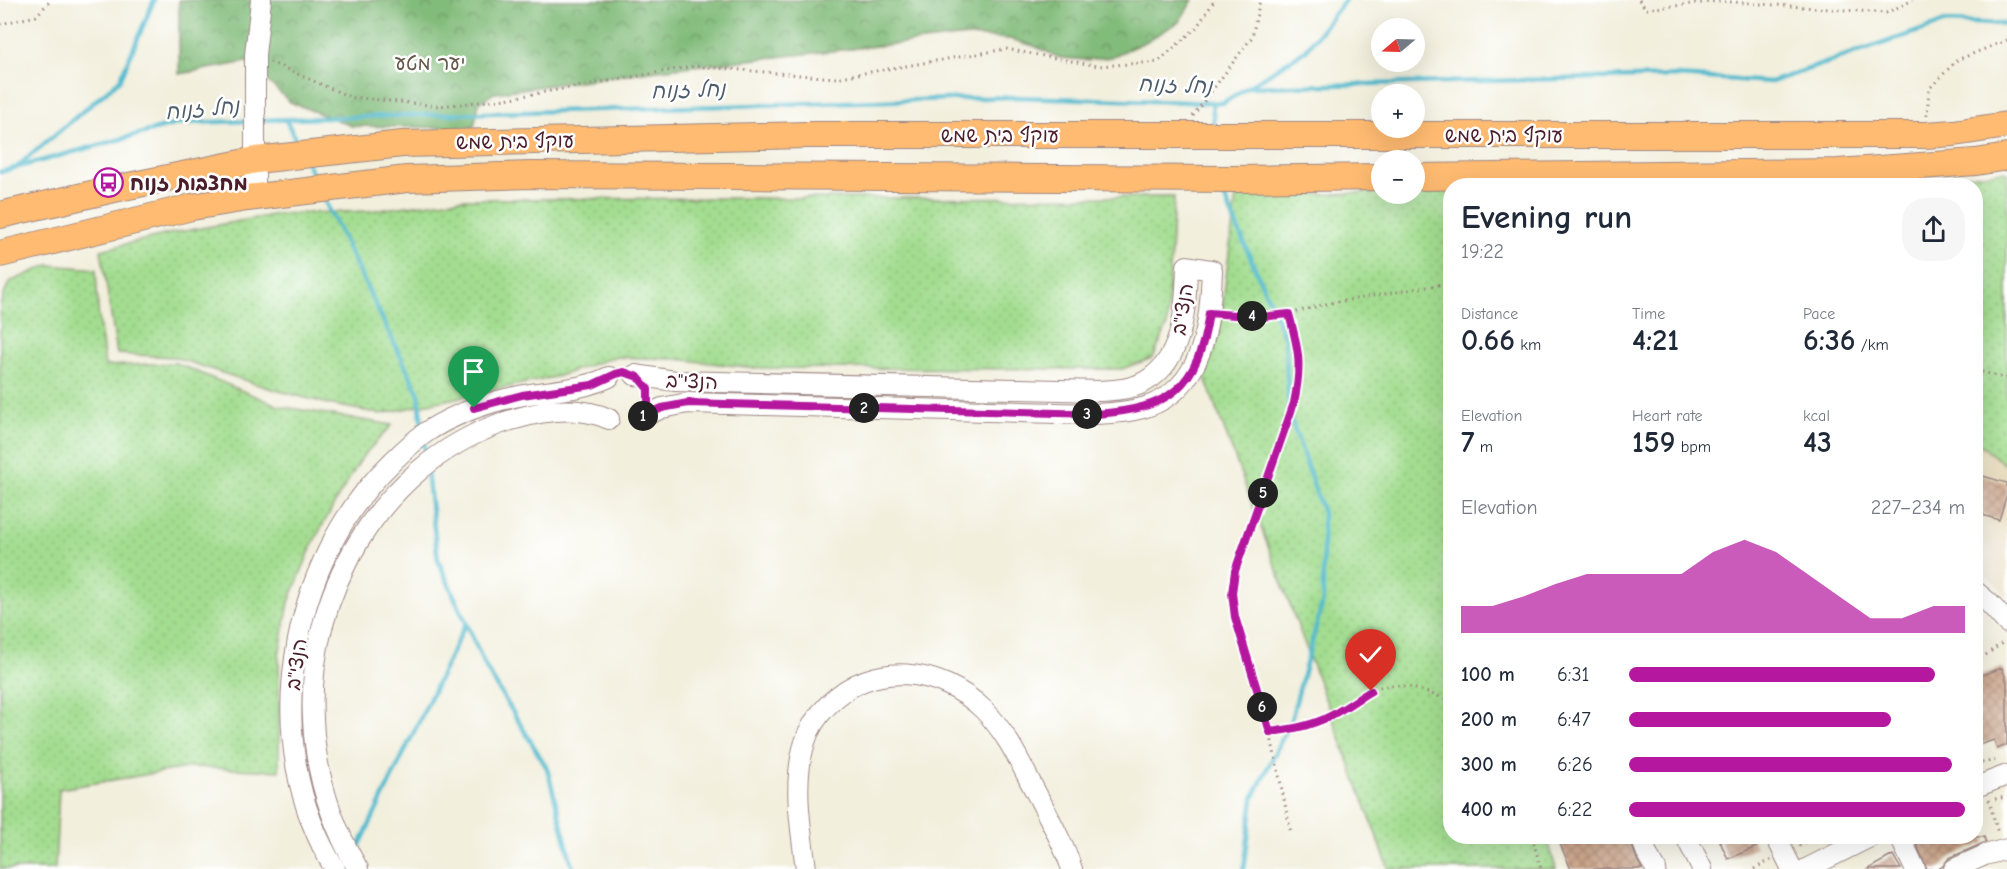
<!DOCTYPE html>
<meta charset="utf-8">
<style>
body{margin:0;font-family:"Comic Neue","Playpen Sans Hebrew",sans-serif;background:#f6f6f7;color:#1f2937;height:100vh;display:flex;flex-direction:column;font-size:22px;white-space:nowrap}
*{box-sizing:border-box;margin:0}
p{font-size:20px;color:#747a83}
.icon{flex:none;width:33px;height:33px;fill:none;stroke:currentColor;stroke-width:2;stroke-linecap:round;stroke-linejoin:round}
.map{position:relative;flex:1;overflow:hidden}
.sheet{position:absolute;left:1443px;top:178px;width:540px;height:666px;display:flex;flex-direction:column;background:#fff;border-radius:24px;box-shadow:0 6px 24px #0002}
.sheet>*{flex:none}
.needle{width:39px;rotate:251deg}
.controls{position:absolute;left:1371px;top:18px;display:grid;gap:12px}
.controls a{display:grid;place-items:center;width:54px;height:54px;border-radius:50%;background:#fff;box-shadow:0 6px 24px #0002;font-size:30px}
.pin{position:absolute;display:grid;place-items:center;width:51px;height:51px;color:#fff;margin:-62px -26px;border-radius:50% 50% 50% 0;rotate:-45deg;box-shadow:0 0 6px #0007}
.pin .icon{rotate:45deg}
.km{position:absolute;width:30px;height:30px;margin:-15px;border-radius:50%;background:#222;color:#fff;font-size:16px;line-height:30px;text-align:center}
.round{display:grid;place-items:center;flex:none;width:63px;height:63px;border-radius:24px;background:#f6f6f7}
.overview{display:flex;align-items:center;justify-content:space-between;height:102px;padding:0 18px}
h1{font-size:33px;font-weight:700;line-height:45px}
.stats{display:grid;grid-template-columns:repeat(3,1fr);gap:9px;height:102px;padding:6px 18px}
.stats div{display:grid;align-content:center}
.stats b{font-size:30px;font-weight:700}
.stats small{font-size:16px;font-weight:400}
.stats p{font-size:16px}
.chart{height:168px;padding:12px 18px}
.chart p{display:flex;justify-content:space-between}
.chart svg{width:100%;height:108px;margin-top:6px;fill:#b5179e;opacity:.7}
ul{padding:0 18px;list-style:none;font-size:20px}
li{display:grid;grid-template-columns:96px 72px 1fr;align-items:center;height:45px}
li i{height:15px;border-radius:8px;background:#b5179e}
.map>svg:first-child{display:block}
.built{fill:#e6daba}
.green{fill:url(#green-dots);stroke:#767e5e;stroke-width:1.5}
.forest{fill:url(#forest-crowns);stroke:#666e52;stroke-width:1.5}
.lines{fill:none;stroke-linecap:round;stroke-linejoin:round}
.stream{stroke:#51bace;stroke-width:4.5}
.building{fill:url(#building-cross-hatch)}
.minor-casing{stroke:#9e8784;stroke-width:22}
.major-casing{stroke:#9e8784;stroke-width:28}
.path{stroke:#9e8784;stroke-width:3;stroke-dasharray:1.5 4.5;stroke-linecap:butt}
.minor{stroke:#fff;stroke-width:20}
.major{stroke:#ffbb71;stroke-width:26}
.route-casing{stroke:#fff;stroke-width:12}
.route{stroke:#b5179e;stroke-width:8}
.labels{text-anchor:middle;stroke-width:5;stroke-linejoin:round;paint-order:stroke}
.park-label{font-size:20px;fill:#655849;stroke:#fff}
.street-label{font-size:20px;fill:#4a1f2b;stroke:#fff}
.poi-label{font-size:20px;font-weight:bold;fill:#4a1f2b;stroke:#fff;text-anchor:start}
.water-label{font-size:21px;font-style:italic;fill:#4d5d6c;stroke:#fff}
</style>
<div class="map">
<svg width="2007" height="869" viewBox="0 0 2007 869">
<defs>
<pattern id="green-dots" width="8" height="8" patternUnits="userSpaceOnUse" patternTransform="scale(1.5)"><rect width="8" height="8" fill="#a3dd90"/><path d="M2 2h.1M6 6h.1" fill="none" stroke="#8ebd7c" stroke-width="1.8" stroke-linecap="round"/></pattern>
<pattern id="forest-crowns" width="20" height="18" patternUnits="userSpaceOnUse" patternTransform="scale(1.5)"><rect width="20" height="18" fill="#82bc7a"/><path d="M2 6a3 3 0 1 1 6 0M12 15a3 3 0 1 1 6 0" fill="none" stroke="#6c9864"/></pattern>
<pattern id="building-cross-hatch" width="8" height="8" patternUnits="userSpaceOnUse" patternTransform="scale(1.5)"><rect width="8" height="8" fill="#cba386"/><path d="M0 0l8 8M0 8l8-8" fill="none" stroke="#a7846e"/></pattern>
</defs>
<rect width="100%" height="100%" fill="#fff"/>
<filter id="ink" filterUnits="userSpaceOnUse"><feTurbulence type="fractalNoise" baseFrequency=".0167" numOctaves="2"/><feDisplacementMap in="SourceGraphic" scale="12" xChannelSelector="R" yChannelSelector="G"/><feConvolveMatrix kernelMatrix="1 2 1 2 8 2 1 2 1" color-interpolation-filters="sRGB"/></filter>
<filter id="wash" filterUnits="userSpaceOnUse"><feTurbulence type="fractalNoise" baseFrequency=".008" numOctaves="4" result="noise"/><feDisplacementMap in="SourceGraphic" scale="24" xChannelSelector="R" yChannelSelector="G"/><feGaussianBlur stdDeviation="1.35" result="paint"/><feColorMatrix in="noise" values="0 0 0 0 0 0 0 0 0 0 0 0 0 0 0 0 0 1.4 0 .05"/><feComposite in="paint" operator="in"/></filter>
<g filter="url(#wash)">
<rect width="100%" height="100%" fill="#f2efdd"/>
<path class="built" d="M 1976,441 L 2007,466 L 2007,597 L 1992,581 L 1976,570 Z"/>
<path class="green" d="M 2007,171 L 2007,460 L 2004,464 L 1976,441 L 1976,186 L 1829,186 L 1922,181 Z
M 1450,189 L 1450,837 L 1547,837 L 1556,869 L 1389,869 L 1205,378 L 1219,334 L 1236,197 L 1381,192 L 1382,194 L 1414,194 L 1415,191 Z
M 1174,197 L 1167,326 L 1153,358 L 1122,369 L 755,368 L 676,359 L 614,357 L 559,376 L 381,414 L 328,404 L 265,387 L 174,357 L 117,354 L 101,250 L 168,234 L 278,214 L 369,211 L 462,199 Z
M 49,265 L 96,269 L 98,310 L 105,366 L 176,363 L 279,406 L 392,425 L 363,456 L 337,499 L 313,543 L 289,602 L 279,655 L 279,771 L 192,767 L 59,789 L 55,869 L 0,869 L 0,304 L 9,282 Z"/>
<path class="forest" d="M 179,0 L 1193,0 L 1179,22 L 1147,41 L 1111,57 L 1087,60 L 1060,58 L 1034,46 L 1010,39 L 968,36 L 658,70 L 494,93 L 479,103 L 474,127 L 463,128 L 352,126 L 290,102 L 247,62 L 179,74 Z"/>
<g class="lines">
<path class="stream" d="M 1249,87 L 1677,76 L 1771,82 L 1945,22 L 2007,24
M 1212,102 L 1214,123
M 260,120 L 1015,97 L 1223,103 L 1306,50 L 1345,0
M 286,120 L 299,146
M 306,161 L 316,181
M 19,165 L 120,80 L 154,0
M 0,172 L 180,123 L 251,121
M 1224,196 L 1285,338 L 1289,413 L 1323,513 L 1323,601 L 1291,720 L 1253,798 L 1244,869
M 323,197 L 419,394 L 422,427
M 424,441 L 426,460
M 427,471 L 438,560 L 487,670 L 547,768 L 573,869
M 356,853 L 466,623"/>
</g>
<g id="blocks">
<path class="building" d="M 1976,474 L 2007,483 L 2007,494 L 1999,520 L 1976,513 Z
M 2002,668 L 2007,682 L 2007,745 L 1997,749 L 1994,740 L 1976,746 L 1976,677 Z
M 1557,837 L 1629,837 L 1637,860 L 1642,869 L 1571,869 Z
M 1718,837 L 1751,837 L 1756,847 L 1728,859 Z
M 1932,837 L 1984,837 L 1986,842 L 1949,858 L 1942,867 L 1937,869 L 1927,869 L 1916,843 Z
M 1893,855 L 1901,869 L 1868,869 Z"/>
</g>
</g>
<g filter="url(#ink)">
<use href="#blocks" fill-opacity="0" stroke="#9e8784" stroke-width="1.5"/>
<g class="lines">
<defs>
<path id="minor" d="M 255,197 L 255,55 L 261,0
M 635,375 L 675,381 L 1101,391 C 1113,390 1126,390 1138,385 C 1184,366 1186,308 1187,266 L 1212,270 C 1210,322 1205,388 1146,407 C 1130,412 1113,413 1096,414 L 688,403 L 662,408 L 640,418
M 1976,592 L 1989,603 L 2007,623
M 1976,787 L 2007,775
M 1641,837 L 1648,856 L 1656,869
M 1686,837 L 1702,869
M 1776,837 L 1792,869
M 1900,837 L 1915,869
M 335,869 C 257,744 288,562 392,462 C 404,450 417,438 431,429 C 459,412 492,401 524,395 C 553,390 582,390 609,377
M 358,869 C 331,823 315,772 313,719 C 306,595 380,467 499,424 C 534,412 575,403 609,419
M 806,869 C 801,828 792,783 805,742 C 809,728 819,714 829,704 C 873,660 940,667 984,710 C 1006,732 1019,760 1033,787 C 1047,814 1062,840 1072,869
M 1806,869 L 1870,837
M 1954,869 L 1985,855 L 2007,849"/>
<path id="major" d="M 1414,177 L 1838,172 L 1976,162 L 2007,157
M 0,215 L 114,189 L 256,160 L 402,144 L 807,135 L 1926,135 L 1954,133 L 2007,125
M 0,254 L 192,207 L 247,198 L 407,179 L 530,175 L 1234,179 L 1382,177"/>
</defs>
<use href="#minor" class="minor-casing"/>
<use href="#major" class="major-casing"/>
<path class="path" d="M 1639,0 L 1646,9 L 1719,1 L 1886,13 L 1913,0
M 0,24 L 36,16 L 51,0
M 270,62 L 350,97 L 439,106 L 499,100 L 695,66 L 835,78 L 1006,49 L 1098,66 L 1158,62 L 1196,28 L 1215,0
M 1193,116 L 1252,37 L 1260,0
M 1927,116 L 1929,89 L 1957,60 L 2007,40
M 1225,314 L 1261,317 L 1289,314 L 1326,304 L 1450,283
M 1289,314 C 1299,351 1302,365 1294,403 L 1235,571 L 1231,593 L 1235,617 L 1270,732 L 1291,833
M 1976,370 L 2007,379
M 1976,662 L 2005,641
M 1270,732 C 1287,730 1303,728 1319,721 C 1344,710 1368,683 1397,685 C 1413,686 1435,696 1450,700
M 1976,764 L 1997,760
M 1995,799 L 2007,797
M 1989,800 L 1998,834
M 1532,837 L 1541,869
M 1799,846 L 1810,840
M 1754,869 L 1771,860"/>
<use href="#minor" class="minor"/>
<use href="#major" class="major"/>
</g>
</g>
<g class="lines" filter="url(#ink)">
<defs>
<path id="route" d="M 474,408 L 522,395 L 592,385 L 616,374 L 624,372 L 638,377 L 648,389 L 648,405 L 640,418 L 662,408 L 688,403 L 1096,414 C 1170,409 1198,388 1209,313 L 1261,317 L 1289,314 C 1299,351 1302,365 1294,403 L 1235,571 L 1232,593 L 1235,617 L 1270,732 C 1294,729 1317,725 1339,711 C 1350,705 1360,697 1371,691"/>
</defs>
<use href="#route" class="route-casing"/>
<use href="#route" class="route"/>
</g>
<defs>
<symbol id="bus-ring" viewBox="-11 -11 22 22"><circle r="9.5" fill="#fff" stroke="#b5179e" stroke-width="1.5"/><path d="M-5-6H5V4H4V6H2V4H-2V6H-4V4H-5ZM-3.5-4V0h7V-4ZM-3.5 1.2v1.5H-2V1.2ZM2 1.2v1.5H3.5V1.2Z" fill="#b5179e"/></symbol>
</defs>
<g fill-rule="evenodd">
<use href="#bus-ring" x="92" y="166" width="33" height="33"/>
</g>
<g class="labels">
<g class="park-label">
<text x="430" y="70">יער מטע</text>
</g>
<g class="street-label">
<text x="1000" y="142">עוקף בית שמש</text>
<text x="1504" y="142">עוקף בית שמש</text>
<text transform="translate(515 141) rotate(-1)" y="7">עוקף בית שמש</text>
<text transform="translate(1182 309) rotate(-81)" y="7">הנצי"ב</text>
<text transform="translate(692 381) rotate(2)" y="7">הנצי"ב</text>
<text transform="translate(296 664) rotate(-82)" y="7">הנצי"ב</text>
</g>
<g class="poi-label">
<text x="130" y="190">מחצבות זנוח</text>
</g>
<g class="water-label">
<text transform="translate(1175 85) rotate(2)" y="7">נחל זנוח</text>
<text transform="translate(688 90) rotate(-2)" y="7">נחל זנוח</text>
<text transform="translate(202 109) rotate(-5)" y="7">נחל זנוח</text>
</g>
</g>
</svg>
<div class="controls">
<a><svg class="needle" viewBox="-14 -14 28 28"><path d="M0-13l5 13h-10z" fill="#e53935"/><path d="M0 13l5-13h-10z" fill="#747a83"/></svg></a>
<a>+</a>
<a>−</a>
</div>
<div class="pin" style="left:474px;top:408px;background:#1e9e55"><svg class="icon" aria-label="arrive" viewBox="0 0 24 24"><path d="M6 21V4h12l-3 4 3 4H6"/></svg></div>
<div class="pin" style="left:1371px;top:691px;background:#d93025"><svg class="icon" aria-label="check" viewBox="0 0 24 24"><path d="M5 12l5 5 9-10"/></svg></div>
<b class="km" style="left:643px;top:416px">1</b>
<b class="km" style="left:864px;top:408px">2</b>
<b class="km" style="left:1087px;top:414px">3</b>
<b class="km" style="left:1252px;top:316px">4</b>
<b class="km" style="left:1263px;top:493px">5</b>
<b class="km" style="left:1262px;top:707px">6</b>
<section class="sheet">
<div class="overview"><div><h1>Evening run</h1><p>19:22</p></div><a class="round"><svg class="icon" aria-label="share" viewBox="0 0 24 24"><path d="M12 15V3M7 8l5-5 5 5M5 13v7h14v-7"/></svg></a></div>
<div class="stats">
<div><p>Distance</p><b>0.66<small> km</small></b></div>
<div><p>Time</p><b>4:21</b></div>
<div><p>Pace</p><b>6:36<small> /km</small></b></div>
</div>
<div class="stats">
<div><p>Elevation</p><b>7<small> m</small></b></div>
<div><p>Heart rate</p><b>159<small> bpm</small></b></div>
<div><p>kcal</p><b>43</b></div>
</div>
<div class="chart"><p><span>Elevation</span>227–234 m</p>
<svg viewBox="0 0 160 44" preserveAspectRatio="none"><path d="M0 44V33L10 33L20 29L30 24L40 20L50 20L60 20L70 20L80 11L90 6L100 11L110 20L120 29L130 38L140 38L150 33L160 33V44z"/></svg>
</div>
<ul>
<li><b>100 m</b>6:31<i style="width:91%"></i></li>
<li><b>200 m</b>6:47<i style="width:78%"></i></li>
<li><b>300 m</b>6:26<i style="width:96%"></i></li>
<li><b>400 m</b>6:22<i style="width:100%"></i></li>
</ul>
</section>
</div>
